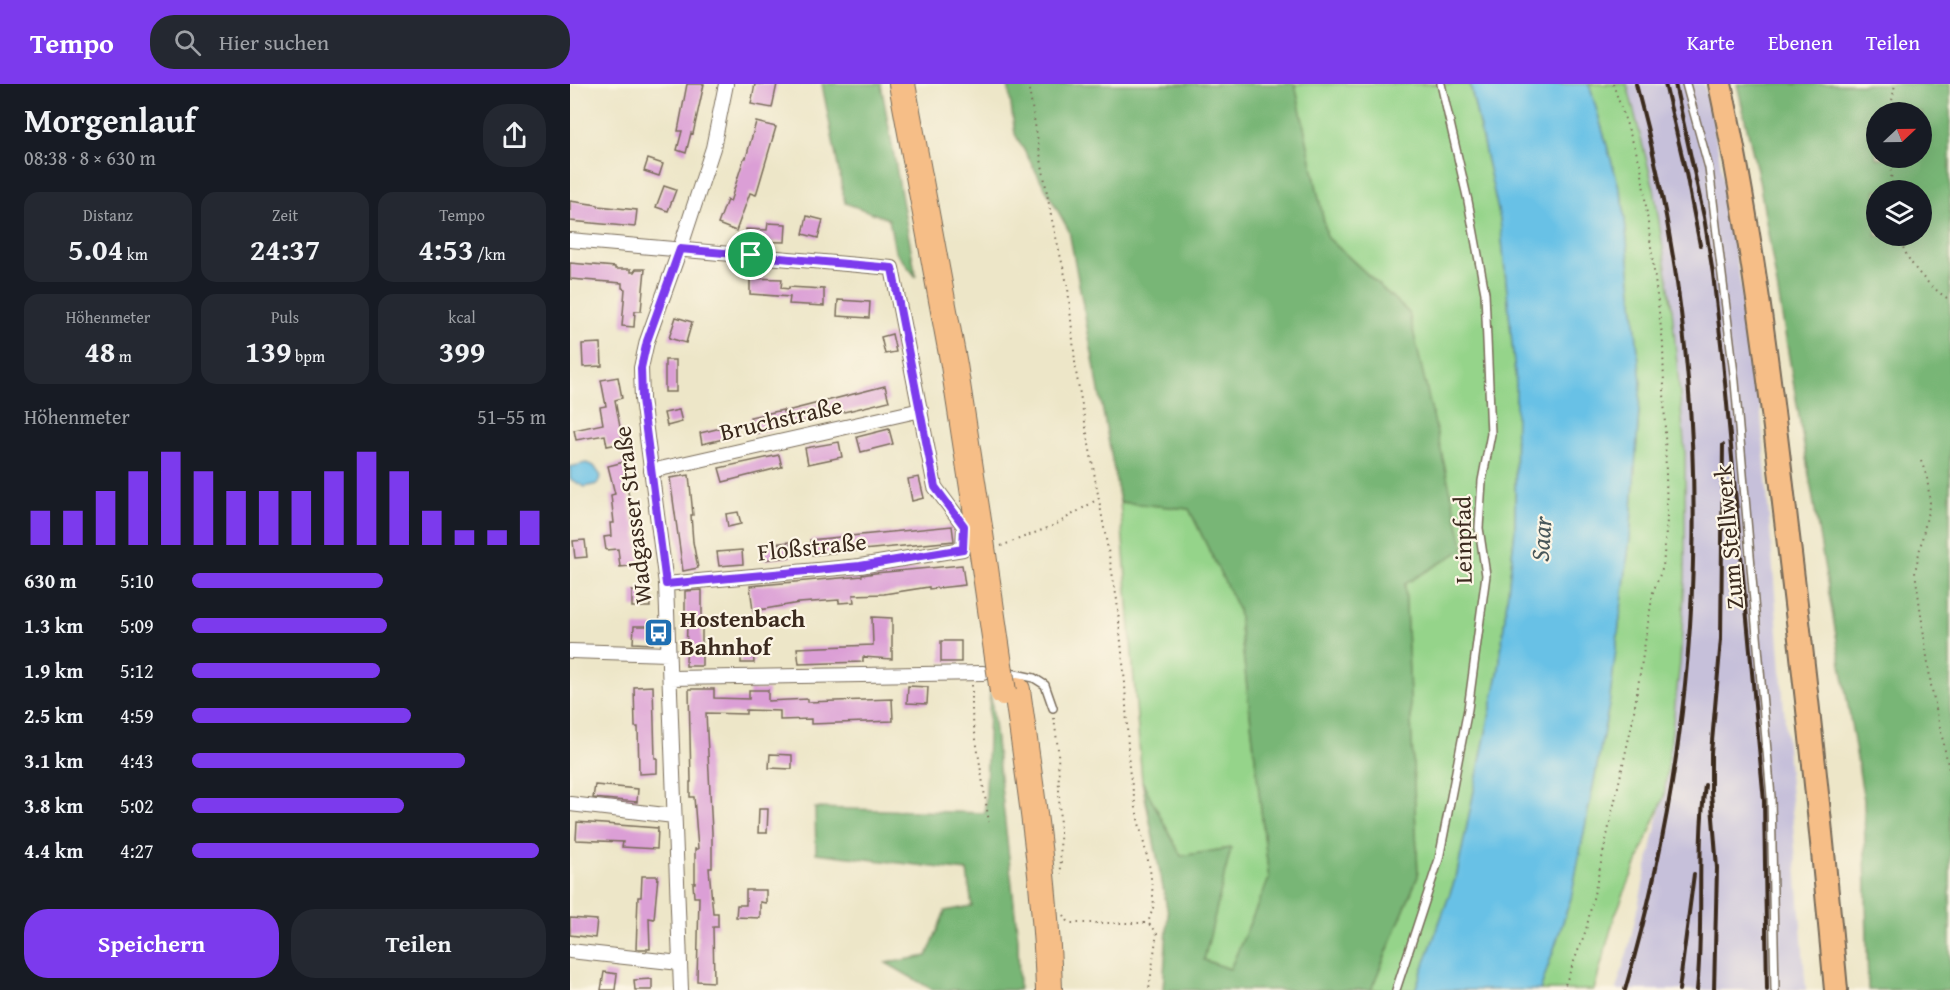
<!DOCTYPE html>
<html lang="de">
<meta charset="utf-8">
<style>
body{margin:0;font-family:"Gentium Book Plus",serif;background:#242831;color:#f1f3f6;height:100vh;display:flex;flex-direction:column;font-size:22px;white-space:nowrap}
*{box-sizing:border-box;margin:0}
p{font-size:20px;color:#9ea1a6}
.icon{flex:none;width:33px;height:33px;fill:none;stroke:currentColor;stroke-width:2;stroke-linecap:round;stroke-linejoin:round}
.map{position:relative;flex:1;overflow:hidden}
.drawer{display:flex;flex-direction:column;background:#171b24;width:570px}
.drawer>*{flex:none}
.needle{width:39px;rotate:68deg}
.fabs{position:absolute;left:1296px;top:18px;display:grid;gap:12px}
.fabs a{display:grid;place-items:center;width:66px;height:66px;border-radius:50%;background:#171b24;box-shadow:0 6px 24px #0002;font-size:30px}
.pin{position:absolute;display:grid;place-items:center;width:51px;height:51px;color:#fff;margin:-26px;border:3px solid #fff;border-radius:50%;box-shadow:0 2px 6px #0007}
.round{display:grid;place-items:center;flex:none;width:63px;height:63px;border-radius:24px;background:#242831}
.summary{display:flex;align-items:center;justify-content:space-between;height:102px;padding:0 24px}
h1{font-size:33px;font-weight:700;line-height:45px}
.metrics{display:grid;grid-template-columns:repeat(3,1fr);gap:9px;height:102px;padding:6px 24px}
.metrics div{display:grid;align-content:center;border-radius:15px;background:#242831;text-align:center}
.metrics b{font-size:30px;font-weight:700}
.metrics small{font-size:16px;font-weight:400}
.metrics p{font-size:16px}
.chart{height:168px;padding:12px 24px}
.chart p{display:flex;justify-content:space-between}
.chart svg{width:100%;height:108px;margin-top:6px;stroke:#7c3aed;stroke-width:6}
.action{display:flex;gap:12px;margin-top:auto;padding:12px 24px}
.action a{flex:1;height:69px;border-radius:24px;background:#7c3aed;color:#fff;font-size:24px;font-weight:700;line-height:69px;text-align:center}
.action a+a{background:#242831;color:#f1f3f6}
ul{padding:0 24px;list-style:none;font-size:20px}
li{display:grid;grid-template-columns:96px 72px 1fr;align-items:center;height:45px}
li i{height:15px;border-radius:8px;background:#7c3aed}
header{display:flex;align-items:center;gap:36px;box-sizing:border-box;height:84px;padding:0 30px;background:#7c3aed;color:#fff}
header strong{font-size:28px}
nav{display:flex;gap:33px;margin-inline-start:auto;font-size:21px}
.search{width:420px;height:54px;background:#242831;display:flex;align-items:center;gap:15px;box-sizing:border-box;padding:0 21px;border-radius:24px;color:#9ea1a6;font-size:22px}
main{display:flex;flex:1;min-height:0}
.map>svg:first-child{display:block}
.industrial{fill:#c6c0da}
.green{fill:#95d48a;stroke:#687f54;stroke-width:1.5}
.forest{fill:#78b676;stroke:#5a704a;stroke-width:1.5;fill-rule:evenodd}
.water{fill:#68c1e6;stroke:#527682;stroke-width:1.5}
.building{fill:#db9fd6}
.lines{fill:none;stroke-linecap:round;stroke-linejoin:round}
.service-casing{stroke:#796c5a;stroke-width:10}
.minor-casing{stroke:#796c5a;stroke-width:16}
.primary-casing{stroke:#796c5a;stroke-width:26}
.motorway-casing{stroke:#796c5a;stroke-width:28}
.path{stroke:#796c5a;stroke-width:2;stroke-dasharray:1.5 4.5;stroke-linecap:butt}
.service{stroke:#fff;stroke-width:7}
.minor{stroke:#fff;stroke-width:14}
.primary{stroke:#f6be87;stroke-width:22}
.motorway{stroke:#f6be87;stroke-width:26}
.rail{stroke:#3b2a1e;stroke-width:4}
.motorway-bridge-casing{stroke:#796c5a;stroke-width:28;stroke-linecap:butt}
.motorway-bridge{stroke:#f6be87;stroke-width:26}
.route-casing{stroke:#fff;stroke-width:12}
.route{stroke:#7c3aed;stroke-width:8}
.labels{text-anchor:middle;stroke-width:4.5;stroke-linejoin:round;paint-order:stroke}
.street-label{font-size:24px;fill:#3b2a1e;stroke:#fcf5e5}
.poi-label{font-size:24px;font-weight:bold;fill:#3b2a1e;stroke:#fcf5e5;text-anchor:start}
.water-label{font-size:26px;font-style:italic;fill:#48575a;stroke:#fcf5e5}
</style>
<header>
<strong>Tempo</strong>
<div class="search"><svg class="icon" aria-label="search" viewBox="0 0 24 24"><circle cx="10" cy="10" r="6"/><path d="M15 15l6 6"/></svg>Hier suchen</div>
<nav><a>Karte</a><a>Ebenen</a><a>Teilen</a></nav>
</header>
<main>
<section class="drawer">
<div class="summary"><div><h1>Morgenlauf</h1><p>08:38 · 8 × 630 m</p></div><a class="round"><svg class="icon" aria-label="share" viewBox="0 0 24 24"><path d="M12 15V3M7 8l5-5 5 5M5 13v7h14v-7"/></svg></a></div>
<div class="metrics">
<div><p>Distanz</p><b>5.04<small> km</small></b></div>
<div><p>Zeit</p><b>24:37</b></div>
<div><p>Tempo</p><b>4:53<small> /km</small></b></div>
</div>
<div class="metrics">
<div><p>Höhenmeter</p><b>48<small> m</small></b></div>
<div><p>Puls</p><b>139<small> bpm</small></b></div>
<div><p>kcal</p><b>399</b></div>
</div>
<div class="chart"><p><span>Höhenmeter</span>51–55 m</p>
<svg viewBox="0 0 160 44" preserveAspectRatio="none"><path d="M5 44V30M15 44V30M25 44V22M35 44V14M45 44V6M55 44V14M65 44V22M75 44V22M85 44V22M95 44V14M105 44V6M115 44V14M125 44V30M135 44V38M145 44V38M155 44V30"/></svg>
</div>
<ul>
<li><b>630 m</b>5:10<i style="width:54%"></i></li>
<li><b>1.3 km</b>5:09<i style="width:55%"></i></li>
<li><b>1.9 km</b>5:12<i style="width:53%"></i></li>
<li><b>2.5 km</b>4:59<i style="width:62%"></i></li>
<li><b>3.1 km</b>4:43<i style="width:77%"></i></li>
<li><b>3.8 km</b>5:02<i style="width:60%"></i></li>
<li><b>4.4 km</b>4:27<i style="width:98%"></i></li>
</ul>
<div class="action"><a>Speichern</a><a>Teilen</a></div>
</section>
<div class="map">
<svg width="1380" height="906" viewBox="0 0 1380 906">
<rect width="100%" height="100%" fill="#fcf5e5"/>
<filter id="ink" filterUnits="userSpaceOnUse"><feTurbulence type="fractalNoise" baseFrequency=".0167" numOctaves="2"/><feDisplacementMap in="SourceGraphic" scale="12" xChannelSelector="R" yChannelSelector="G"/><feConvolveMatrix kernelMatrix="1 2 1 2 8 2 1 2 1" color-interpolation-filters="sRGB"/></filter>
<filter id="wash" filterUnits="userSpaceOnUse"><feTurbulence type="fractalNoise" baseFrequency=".008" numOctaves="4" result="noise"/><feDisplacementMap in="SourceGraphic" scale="24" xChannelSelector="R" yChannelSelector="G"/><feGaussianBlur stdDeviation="1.35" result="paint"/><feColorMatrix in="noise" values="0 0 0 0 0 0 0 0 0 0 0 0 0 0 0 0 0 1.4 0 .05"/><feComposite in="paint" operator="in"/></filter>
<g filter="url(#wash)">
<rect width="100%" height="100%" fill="#ede6c8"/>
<path class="industrial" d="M 1029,0 L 1134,0 L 1143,34 L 1190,318 L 1236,906 L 1046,906 L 1059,862 L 1095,703 L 1111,330 Z"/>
<path class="green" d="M 725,0 L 900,0 L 930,135 L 946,300 L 945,446 L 929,585 L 887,790 L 845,906 L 801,906 L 848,792 L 835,500 L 839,229 L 757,153 Z
M 1019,0 L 1057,0 L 1084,105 L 1102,224 L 1115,369 L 1115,494 L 1110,579 L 1094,713 L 1044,834 L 1024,906 L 970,906 L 1001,814 L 1039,621 L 1060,454 L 1071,298 L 1053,117 Z
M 550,418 L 619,425 L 668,525 L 699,795 L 660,885 L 634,876 L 661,764 L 611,772 L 572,697 Z"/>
<path class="forest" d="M 252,0 L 311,0 L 346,193 L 325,167 L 319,135 L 275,119 Z
M 438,0 L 725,0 L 757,153 L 839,229 L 894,465 L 835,500 L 848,792 L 801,906 L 593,906 L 598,829 L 572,697 L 611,772 L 661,764 L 634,876 L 660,885 L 699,795 L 668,525 L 619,425 L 550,418 L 499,147 L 445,50 Z
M 1167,0 L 1380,0 L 1380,906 L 1298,906 L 1294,716 L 1189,96 ZM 1352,28 L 1352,74 L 1306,74 L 1306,28 ZM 1352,106 L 1352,152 L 1306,152 L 1306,106 Z
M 420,603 L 448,855 L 449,906 L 363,906 L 316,879 L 357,872 L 375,827 L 402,822 L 397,787 L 246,769 L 245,724 L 415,729 Z"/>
<path class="water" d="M 900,0 L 1019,0 L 1053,117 L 1071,298 L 1060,454 L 1039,621 L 1001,814 L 970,906 L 845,906 L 887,790 L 929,585 L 945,446 L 946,300 L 930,135 Z
M 16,379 L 24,382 L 31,392 L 27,400 L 15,403 L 0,395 L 0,383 Z"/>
<g id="blocks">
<path class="building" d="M 117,0 L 134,0 L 123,50 L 121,49 L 116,69 L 107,66 L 112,47 L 108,47 Z
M 185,0 L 207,0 L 202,24 L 181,20 Z
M 186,38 L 206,43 L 186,111 L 180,109 L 166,147 L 148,140 L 157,116 L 160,118 L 174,74 L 176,74 Z
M 78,75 L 93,80 L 89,92 L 74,87 Z
M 94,102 L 106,106 L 98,127 L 86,123 Z
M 0,117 L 28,121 L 28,122 L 67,126 L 65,143 L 0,137 Z
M 237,132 L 253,136 L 248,154 L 233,150 Z
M 198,139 L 216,140 L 215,158 L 175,157 L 176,145 L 197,146 Z
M 0,179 L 45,183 L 45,185 L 61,185 L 61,188 L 64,188 L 66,185 L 75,185 L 71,227 L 65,227 L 64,243 L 52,242 L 55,205 L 52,204 L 52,199 L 0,195 Z
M 180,194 L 212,195 L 211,204 L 219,205 L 219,203 L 254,205 L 254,222 L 219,220 L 220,213 L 180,210 Z
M 268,216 L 300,218 L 299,234 L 267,232 Z
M 106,233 L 122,238 L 116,259 L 99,254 Z
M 322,250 L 326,268 L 315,270 L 311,253 Z
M 31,259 L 32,282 L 13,283 L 12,260 Z
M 95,276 L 106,276 L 106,308 L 95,308 Z
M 48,293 L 52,314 L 45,316 L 53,359 L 37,362 L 35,351 L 6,356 L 4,346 L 33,340 L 30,323 L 36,322 L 31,296 Z
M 315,302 L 319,317 L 184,350 L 180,333 L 213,326 L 213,328 Z
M 109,326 L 112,338 L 97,342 L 94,329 Z
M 159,342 L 162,353 L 132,360 L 130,349 Z
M 319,345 L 323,360 L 291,368 L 287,353 Z
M 269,358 L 272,373 L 238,380 L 235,364 Z
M 209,371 L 212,383 L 153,398 L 149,384 Z
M 54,378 L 59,399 L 57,399 L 62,438 L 65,438 L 70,481 L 50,483 L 48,465 L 36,466 L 34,453 L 41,452 L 40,439 L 44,439 L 41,411 L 45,410 L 38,382 Z
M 119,391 L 123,431 L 121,431 L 123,458 L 128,484 L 113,487 L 100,394 Z
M 349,393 L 354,414 L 342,417 L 338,395 Z
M 168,428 L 171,440 L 158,443 L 156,430 Z
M 382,442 L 384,457 L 242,471 L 240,456 Z
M 15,456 L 17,473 L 5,474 L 3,457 Z
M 220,458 L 221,473 L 193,476 L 191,461 Z
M 172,466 L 173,480 L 149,482 L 147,468 Z
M 392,481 L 395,501 L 359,505 L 359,503 L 314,510 L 283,511 L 284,518 L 269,519 L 269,516 L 229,519 L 183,527 L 180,502 L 292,492 L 292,491 L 305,489 Z
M 132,506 L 132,582 L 116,582 L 117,536 L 115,536 L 115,507 Z
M 62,507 L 79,507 L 80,523 L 62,523 Z
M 302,533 L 322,534 L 322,575 L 293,573 L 293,578 L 229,580 L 227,564 L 303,561 Z
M 64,542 L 83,542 L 83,560 L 63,559 Z
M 371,557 L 391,557 L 391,578 L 371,578 Z
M 183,563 L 184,579 L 171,579 L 171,564 Z
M 83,602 L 85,674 L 87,674 L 87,689 L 69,690 L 68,643 L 65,643 L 64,603 Z
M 338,602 L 358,603 L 357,620 L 337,619 Z
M 119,605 L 144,605 L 144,614 L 179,615 L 179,606 L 198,606 L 198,617 L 238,615 L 238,618 L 322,615 L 323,637 L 241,640 L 241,635 L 210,636 L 210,627 L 176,626 L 176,630 L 136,629 L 142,748 L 142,784 L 139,784 L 143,829 L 148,829 L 148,843 L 143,843 L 144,898 L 127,897 L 129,813 L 124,813 L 123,799 L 125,799 L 125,765 L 128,765 L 124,713 L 120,713 L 120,698 L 121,698 Z
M 200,670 L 222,671 L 222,685 L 199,684 Z
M 25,701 L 68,705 L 67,718 L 23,714 Z
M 189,725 L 198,725 L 197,749 L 188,749 Z
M 7,738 L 88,744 L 87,765 L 52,763 L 53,758 L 6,756 Z
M 72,792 L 88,792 L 84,835 L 79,834 L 80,865 L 66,865 L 68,813 L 71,813 Z
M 176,806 L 196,806 L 196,819 L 190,818 L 190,834 L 166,833 L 167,821 L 176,821 Z
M 0,834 L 27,836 L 25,854 L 0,851 Z
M 34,888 L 47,890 L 45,906 L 31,906 Z
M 82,895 L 82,906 L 65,906 L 64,896 Z"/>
</g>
</g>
<g filter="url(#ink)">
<use href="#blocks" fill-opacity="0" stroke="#796c5a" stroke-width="1.5"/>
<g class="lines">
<defs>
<path id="service" d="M 1116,0 L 1139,84 L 1165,298 L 1201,713 L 1205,906
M 436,588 L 464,594 L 475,601 L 483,624
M 826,906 L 869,775 L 898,625 L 916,491 L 909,444 L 912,397 L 921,350 L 915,209 L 898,117 L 871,0"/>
<path id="minor" d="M 0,156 L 322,184 L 365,403 L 394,442 L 393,465 L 290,482 L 96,500
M 81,387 L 351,326
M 0,567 L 98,570
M 100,594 L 413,589
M 0,720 L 104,732
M 0,867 L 110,879
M 111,906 L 96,500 L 72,315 L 71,284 L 77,257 L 110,165 L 143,64 L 156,0"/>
<path id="primary" d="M 1150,0 C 1181,144 1199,290 1216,436 C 1235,592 1252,749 1266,906"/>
<path id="motorway" d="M 332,0 L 384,281 L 409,443
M 447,606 C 461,705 476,805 479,906"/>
</defs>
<use href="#service" class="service-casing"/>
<use href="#minor" class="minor-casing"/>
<use href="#primary" class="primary-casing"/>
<use href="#motorway" class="motorway-casing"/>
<path class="path" d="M 458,0 L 481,132 L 498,204 L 506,288 L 547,516 L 555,600 L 559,685 L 568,735 L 580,785 L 584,821 L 578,839
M 1320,28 L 1325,0
M 1319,74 L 1323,106
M 1330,152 C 1334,177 1359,203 1380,216
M 1351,377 L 1357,393 L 1360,418 L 1345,488 L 1361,601 L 1380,690
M 431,462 L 485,441 L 528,415
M 402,601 L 402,630 L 419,738
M 484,634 L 488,665 L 491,790
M 494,831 L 499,839 L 578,839 L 587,848 L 579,906
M 993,906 L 1016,846 L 1062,640 L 1083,508 L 1093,483 L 1097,436 L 1093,260 L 1071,82 L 1043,0"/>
<use href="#service" class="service"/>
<use href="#minor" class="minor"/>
<use href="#primary" class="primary"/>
<use href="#motorway" class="motorway"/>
<path class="rail" d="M 1095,0 L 1116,89 L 1130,161
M 1105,0 L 1134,133 L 1143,190 L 1153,277 L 1194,717 L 1197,906
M 1055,906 C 1142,608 1147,300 1066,0
M 1109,906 L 1124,790
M 1127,906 C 1134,838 1126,769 1135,701
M 1144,906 L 1147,784 L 1141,709 L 1141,669 L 1151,555 L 1153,361"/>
<defs>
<path id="motorway-bridge" d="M 409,443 L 433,608"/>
</defs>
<use href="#motorway-bridge" class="motorway-bridge-casing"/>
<use href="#motorway-bridge" class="motorway-bridge"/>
</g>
</g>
<g class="lines" filter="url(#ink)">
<defs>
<path id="route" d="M 110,165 L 322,184 L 365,403 L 394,442 L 393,465 L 290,482 L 96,500 L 72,315 L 71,284 L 77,257 Z"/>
</defs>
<use href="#route" class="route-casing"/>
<use href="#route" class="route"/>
</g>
<defs>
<symbol id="bus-square" viewBox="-11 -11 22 22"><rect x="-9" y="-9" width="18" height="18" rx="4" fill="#1f6fb2" stroke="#fcf5e5"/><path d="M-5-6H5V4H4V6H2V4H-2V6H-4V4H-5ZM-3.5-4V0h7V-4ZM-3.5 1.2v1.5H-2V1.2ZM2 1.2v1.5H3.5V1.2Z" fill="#fff"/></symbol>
</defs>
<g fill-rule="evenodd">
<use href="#bus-square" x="72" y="532" width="33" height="33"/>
</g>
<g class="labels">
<g class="street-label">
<text transform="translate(211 335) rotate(-13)" y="8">Bruchstraße</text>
<text transform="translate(63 431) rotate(-97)" y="8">Wadgasser Straße</text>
<text transform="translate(1159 453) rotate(-95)" y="8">Zum Stellwerk</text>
<text transform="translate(893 456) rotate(-91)" y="8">Leinpfad</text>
<text transform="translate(242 463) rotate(-6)" y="8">Floßstraße</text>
</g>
<g class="poi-label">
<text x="110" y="543">Hostenbach<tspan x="110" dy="28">Bahnhof</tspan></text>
</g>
<g class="water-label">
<text transform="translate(971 455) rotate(-86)" y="9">Saar</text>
</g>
</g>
</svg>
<div class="fabs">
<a><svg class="needle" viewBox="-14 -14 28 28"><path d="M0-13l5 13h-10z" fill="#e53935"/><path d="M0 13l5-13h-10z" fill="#9ea1a6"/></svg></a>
<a><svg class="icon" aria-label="layers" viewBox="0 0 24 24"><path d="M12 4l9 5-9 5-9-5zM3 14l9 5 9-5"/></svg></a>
</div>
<div class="pin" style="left:181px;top:171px;background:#1e9e55"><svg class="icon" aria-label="arrive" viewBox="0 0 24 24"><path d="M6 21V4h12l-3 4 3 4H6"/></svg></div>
</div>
</main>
